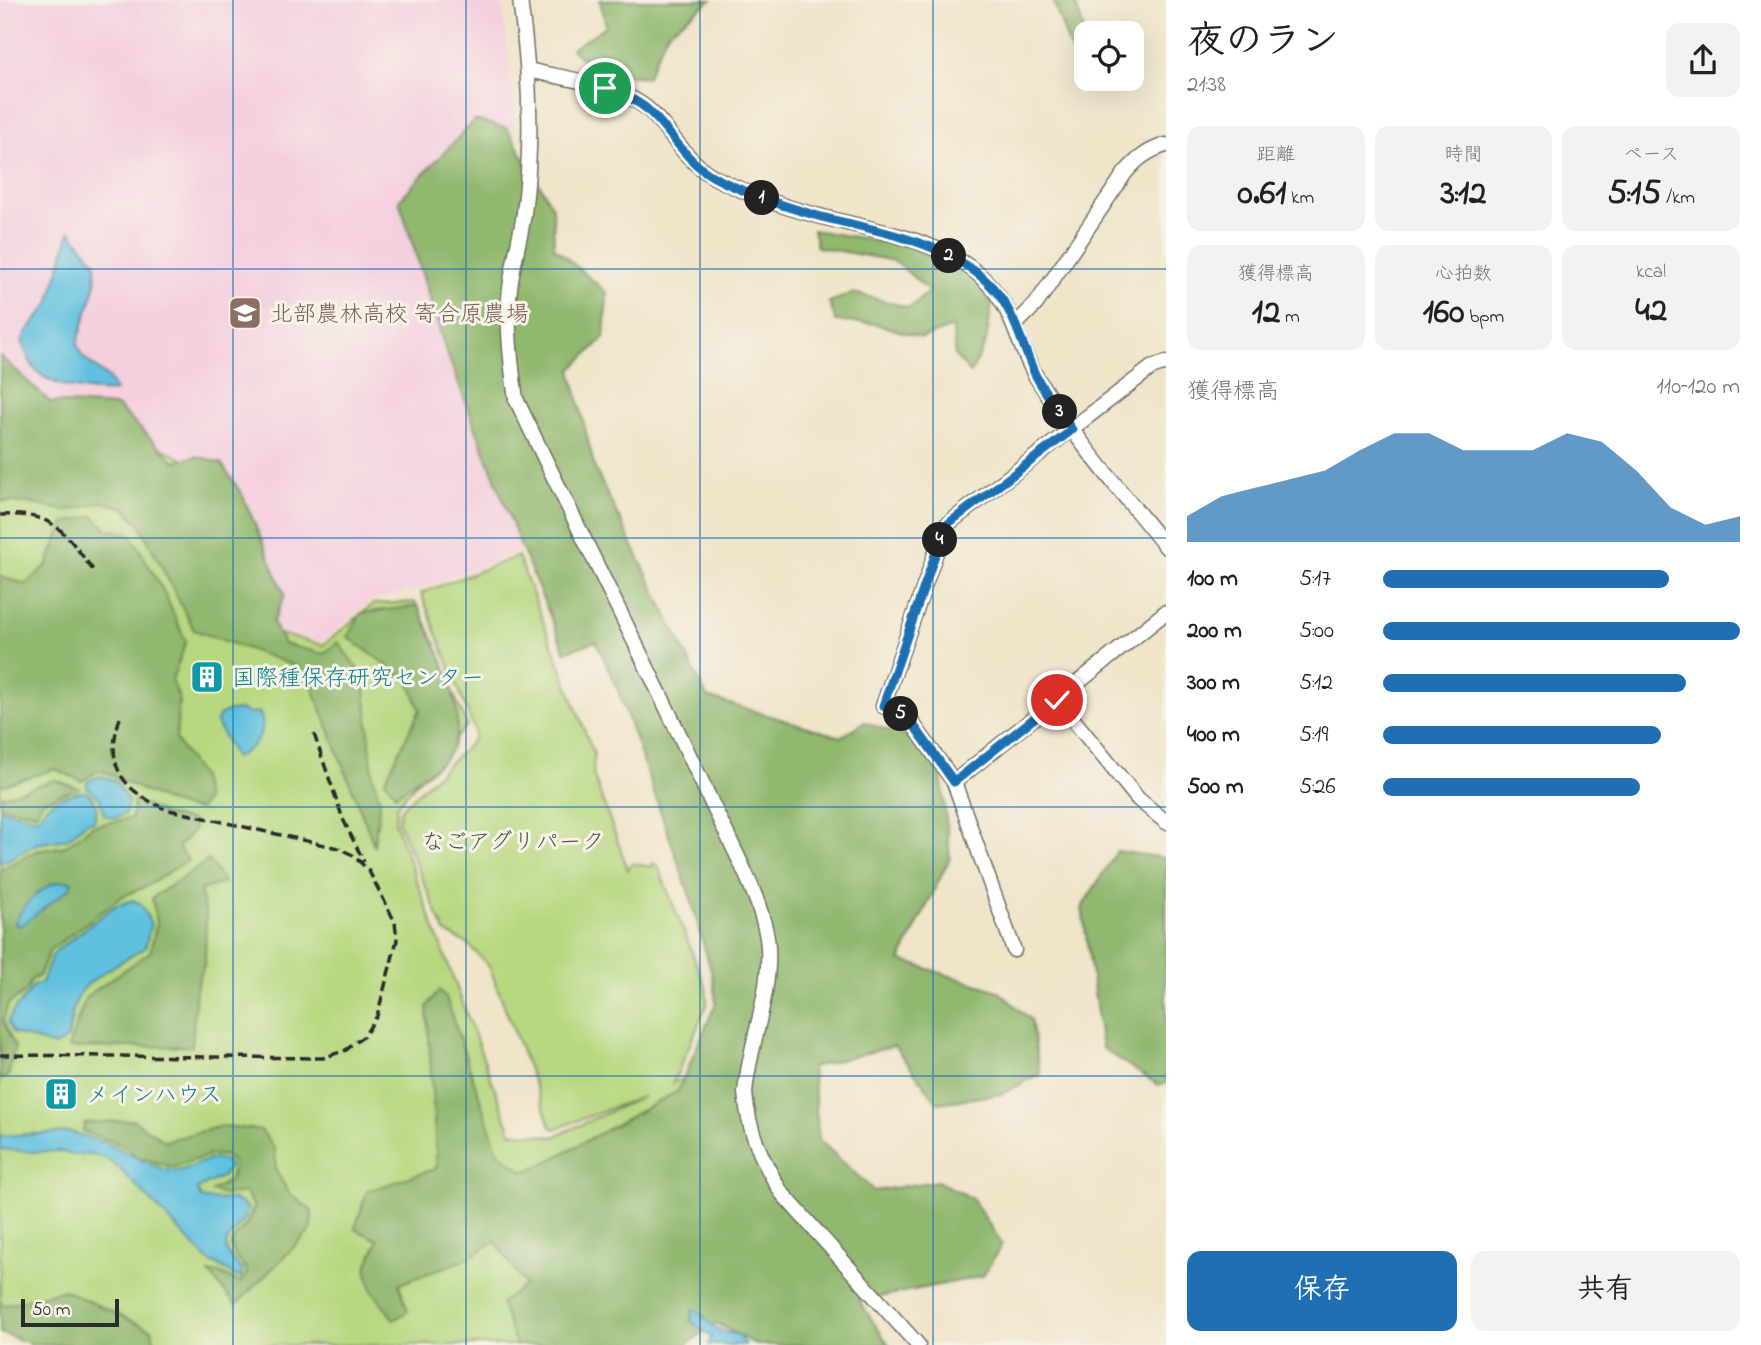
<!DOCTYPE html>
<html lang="ja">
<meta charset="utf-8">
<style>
body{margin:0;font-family:"Indie Flower","Klee One",sans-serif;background:#f2f2f2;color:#202124;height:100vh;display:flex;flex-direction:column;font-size:26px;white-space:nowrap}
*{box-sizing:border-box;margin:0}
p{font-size:23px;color:#757577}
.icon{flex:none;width:38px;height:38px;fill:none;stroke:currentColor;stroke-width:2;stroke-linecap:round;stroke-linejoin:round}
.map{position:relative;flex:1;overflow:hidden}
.sheet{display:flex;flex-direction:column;background:#fff;width:595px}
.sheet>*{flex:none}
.controls{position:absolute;left:1074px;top:21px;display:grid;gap:14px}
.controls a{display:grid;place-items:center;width:70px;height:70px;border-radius:14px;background:#fff;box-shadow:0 7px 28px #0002;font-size:35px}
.scale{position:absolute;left:21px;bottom:18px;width:98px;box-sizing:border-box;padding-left:7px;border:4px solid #2b2b2b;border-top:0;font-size:19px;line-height:24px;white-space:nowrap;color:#2b2b2b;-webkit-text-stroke:5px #f7f3e8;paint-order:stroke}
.pin{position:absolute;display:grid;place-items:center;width:60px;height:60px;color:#fff;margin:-30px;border:4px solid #fff;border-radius:50%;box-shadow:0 2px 7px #0007}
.km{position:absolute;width:35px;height:35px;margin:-18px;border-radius:50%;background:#222;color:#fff;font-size:19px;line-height:35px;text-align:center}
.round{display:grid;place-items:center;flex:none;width:74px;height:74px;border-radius:14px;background:#f2f2f2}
.summary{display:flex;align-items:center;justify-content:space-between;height:119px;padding:0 21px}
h1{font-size:38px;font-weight:700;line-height:52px}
.metrics{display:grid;grid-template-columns:repeat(3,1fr);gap:10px;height:119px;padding:7px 21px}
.metrics div{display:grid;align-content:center;border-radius:14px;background:#f2f2f2;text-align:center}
.metrics b{font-size:35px;font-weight:700}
.metrics small{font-size:19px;font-weight:400}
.metrics p{font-size:19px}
.chart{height:196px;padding:14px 21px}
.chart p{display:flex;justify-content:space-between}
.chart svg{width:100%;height:126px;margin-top:7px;fill:#1f6fb2;opacity:.7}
.primary-button{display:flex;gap:14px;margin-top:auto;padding:14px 21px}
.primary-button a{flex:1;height:80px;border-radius:14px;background:#1f6fb2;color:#fff;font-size:28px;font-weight:700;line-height:80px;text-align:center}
.primary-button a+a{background:#f2f2f2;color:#202124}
ul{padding:0 21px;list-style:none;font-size:23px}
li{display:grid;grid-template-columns:112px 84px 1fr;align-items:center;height:52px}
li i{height:18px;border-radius:9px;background:#1f6fb2}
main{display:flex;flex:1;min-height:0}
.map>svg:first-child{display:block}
.built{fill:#f4cfde}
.green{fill:#b6d87f;stroke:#708255;stroke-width:2}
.forest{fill:#90b86e;stroke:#5e724c;stroke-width:2}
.water{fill:#61c1df;stroke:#467685;stroke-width:2}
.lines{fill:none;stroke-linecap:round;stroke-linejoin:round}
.minor-casing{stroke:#706c62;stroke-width:17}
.minor{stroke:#fff;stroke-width:14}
.rail{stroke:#2b2b2b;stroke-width:3.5;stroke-dasharray:10 5;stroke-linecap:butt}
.route-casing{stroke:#fff;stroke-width:14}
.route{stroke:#1f6fb2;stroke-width:9}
.grid{fill:none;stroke:#1f6fb2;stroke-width:2;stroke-opacity:0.55}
.labels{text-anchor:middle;stroke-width:6;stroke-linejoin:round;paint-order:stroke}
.education-label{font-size:23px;fill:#785e54;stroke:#f7f3e8;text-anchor:start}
.culture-label{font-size:23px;fill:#0d838f;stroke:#f7f3e8;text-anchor:start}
.park-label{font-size:23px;fill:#4e5640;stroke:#f7f3e8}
</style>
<main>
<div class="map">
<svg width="1166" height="1345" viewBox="0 0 1166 1345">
<rect width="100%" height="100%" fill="#f7f3e8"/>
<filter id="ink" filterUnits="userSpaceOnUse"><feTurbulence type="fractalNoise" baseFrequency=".0143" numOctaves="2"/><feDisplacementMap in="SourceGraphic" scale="14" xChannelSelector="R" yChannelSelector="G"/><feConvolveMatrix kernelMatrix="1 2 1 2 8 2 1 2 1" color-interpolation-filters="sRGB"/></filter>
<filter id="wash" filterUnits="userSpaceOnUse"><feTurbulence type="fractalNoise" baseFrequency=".00686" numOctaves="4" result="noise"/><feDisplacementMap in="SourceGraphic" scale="28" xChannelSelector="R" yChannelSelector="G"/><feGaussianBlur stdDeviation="1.57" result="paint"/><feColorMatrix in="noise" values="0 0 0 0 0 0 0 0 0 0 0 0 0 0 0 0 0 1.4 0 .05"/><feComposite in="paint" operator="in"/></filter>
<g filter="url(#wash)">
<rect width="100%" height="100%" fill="#f0e4c9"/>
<path class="built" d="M 0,0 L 499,0 L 504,19 L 515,116 L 510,203 L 571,532 L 416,590 L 371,600 L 322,642 L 264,628 L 219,478 L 137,432 L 75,427 L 0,357 Z"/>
<path class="green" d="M 0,361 L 28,396 L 137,434 L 218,479 L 264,630 L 323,645 L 373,604 L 415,602 L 467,725 L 397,805 L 395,823 L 511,1132 L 554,1137 L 644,1096 L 555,1129 L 551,1127 L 489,966 L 468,944 L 445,932 L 398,822 L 401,808 L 467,747 L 474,738 L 474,729 L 421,593 L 518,556 L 594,755 L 593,774 L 628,870 L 632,863 L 652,867 L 653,863 L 658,866 L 706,988 L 707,1005 L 673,1083 L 689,1076 L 661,1345 L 72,1345 L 0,1331 Z"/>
<path class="forest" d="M 600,0 L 711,0 L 667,33 L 647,77 C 612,75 598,73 571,49 L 606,26 Z
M 1053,0 L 1074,0 L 1087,38 L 1087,61 L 1076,66 Z
M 475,120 L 507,128 L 553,208 L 554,247 L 607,293 L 604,338 L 571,370 L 595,469 L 707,697 L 841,737 L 864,722 L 911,738 L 941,771 L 950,858 L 900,960 L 998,991 L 1031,1020 L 1040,1074 L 1002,1094 L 938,1103 L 894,1046 L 812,1067 L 819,1140 L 874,1191 L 937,1181 L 972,1198 L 1002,1244 L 983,1276 L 859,1301 L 889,1345 L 757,1345 L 716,1323 L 686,1345 L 516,1345 L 501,1303 L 525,1285 L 495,1241 L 469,1258 L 399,1284 L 408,1311 L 394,1320 L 372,1290 L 366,1269 L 378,1240 L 355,1229 L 367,1191 L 437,1168 L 427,1007 L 439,990 L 446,998 L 498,1152 L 524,1172 L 547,1162 L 678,1091 L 716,1003 L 713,978 L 690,896 L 618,690 L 596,641 L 565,652 L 520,544 L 445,348 L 399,200 Z
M 813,230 L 909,246 L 974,276 L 992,304 L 986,342 L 971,373 L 955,356 L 953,327 L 922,338 L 876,324 L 836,321 L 829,302 L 854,293 L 910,308 L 929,291 L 895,261 L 817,247 Z
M 0,356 L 50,402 L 117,406 L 175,462 L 197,456 L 221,463 L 242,494 L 285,595 L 273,622 L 284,644 L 324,654 L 338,642 L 364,678 L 373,776 L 380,801 L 374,845 L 312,686 L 296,666 L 194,630 L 140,525 L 125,508 L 103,502 L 67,511 L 28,503 L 0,501 Z
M 93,516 L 108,530 L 130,533 L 164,592 L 186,642 L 172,680 L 179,698 L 176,740 L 201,777 L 206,799 L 199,810 C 162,805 134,783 99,770 L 82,781 L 55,769 L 0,786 L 0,577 L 26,584 L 47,565 L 64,523 Z
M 418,606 C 435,644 479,723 444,759 C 431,773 411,783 396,795 L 385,780 L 420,710 L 409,682 L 348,637 L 361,613 Z
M 55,780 L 78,788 L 42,801 L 36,813 L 0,806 L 0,797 Z
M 134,800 L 166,815 L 193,821 L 194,830 L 178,847 L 188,860 L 147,886 L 123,896 L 50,950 L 39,976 L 31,980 L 27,991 L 8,1004 L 3,1021 L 15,1047 L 8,1076 L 0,1080 L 0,870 L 36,851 L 66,846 L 92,826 L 132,818 Z
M 1117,851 L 1166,858 L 1166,1083 L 1158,1085 L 1102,1048 L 1082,907 Z
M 209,860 L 224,883 L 200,890 L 206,916 L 205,962 L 196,988 L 192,1046 L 68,1048 L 86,997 L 150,952 L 157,922 L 152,898 Z
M 133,1120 L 165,1141 L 222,1126 L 261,1130 L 275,1149 L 276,1170 L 288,1192 L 312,1211 L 311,1230 L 236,1305 L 209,1273 L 219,1273 L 240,1283 L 246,1276 L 247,1269 L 236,1258 L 231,1246 L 233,1239 L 246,1225 L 254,1207 L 245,1192 L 224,1195 L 212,1191 L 230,1180 L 234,1164 L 225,1155 L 210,1155 L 173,1167 L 135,1156 L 125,1146 L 83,1131 L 85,1123 Z
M 64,1290 L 152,1330 L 155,1345 L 29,1345 L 27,1342 L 0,1333 L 0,1303 L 5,1305 Z"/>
<path class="water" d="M 70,231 L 96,263 L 95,287 L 77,344 L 82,356 L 109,379 L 116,391 C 92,392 51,388 35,369 C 29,362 26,351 22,343 L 25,334 L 49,304 Z
M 241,710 L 249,714 L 259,712 C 270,733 253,748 235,758 L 217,723 C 218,710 230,711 241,710 Z
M 99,776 L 116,781 L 128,801 L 125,814 L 114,818 L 104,815 L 100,798 L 87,787 L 87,782 Z
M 80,792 L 88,793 C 97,802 98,809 94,821 L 87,822 L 67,839 L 36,844 L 6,861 L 0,862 L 0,809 L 32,817 L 39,817 C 48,800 62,796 80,792 Z
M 60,881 L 72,882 L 70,888 L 21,926 L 15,924 C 20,906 42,886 60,881 Z
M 133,900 L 140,903 L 151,924 L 145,948 C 129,958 87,979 79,995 C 72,1008 70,1024 68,1038 L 55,1046 L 13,1033 L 8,1023 C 13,1004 26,1002 33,986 L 42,983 L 51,958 L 57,950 L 115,906 Z
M 70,1132 C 88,1137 106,1142 122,1150 C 138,1159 155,1168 173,1171 C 191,1173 215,1146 230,1166 L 223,1176 L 197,1189 L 201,1198 C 219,1203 234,1193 248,1209 C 240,1237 206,1240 243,1270 L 241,1278 C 229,1275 221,1264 210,1262 L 120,1169 L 105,1158 L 91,1154 L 72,1155 L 59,1151 L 34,1152 L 0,1149 L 0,1136 Z
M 693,1309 C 703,1313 707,1322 716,1328 C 731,1337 734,1327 746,1345 L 709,1345 L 711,1337 L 691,1321 Z"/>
</g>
<g filter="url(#ink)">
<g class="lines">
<defs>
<path id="minor" d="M 520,0 C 530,70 533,143 524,213 C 520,241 511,269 509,298 C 507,332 511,365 516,399 C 579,531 646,662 708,795 C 727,837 765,902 768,947 C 771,996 749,1045 745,1093 C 748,1131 762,1160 781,1192 L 918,1345
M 528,70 C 565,79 624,85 652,113 C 673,135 687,162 714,177 C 747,194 783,207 819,216 C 870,230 935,238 977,273 C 1015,304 1014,341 1037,378 C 1074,438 1122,492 1166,547
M 1015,325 L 1036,304 L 1125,173 C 1137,159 1148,150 1166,145
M 1057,700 L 1138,799 L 1166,822
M 954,782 L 1166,612
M 1014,950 L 954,782 L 908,717 L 883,706 L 945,526 L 1151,368 L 1166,363"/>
</defs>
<use href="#minor" class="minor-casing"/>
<use href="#minor" class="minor"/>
<path class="rail" d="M 0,515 C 54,512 63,530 93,570
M 314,734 L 343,819 L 364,862
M 0,1055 L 323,1058 L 346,1050 L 364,1036 L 377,1016 L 397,940 L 395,922 L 369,871 L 353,855 L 338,848 L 165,809 C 121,789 104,765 120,718"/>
</g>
</g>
<g class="lines" filter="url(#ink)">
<defs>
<path id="route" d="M 605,88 C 622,95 639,100 651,113 C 673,134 686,162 714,177 C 746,194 783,206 818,216 C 879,232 958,242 999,295 C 1016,318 1023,347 1034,372 C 1043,392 1060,411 1072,430 L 945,526 L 883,706 L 908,717 L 954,782 L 1057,700"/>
</defs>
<use href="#route" class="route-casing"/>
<use href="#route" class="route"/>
</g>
<path class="grid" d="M 233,0 L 233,1345M 466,0 L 466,1345M 700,0 L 700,1345M 933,0 L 933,1345M 0,269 L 1166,269M 0,538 L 1166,538M 0,807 L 1166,807M 0,1076 L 1166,1076"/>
<defs>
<symbol id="school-square" viewBox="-11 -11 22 22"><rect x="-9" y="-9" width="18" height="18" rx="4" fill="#8d6e63" stroke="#f7f3e8"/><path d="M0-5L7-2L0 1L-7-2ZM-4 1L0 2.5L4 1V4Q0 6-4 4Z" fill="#fff"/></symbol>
<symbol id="building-square" viewBox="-11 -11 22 22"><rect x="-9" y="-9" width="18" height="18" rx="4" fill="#0f9aa8" stroke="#f7f3e8"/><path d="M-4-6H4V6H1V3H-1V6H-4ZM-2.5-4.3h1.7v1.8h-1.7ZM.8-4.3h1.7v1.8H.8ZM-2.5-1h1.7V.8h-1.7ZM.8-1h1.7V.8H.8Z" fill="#fff"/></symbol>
</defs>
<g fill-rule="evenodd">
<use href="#school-square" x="226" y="294" width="38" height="38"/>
<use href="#building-square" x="188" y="658" width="38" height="38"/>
<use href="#building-square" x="42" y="1075" width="38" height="38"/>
</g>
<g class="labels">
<g class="education-label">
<text x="270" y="321">北部農林高校 寄合原農場</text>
</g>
<g class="culture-label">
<text x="232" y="685">国際種保存研究センター</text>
<text x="86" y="1102">メインハウス</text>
</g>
<g class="park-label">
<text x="513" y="849">なごアグリパーク</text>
</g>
</g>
</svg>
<div class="controls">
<a><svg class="icon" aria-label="locate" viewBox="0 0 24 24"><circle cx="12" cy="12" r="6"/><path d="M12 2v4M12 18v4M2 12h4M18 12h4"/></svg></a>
</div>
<div class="scale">50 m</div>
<div class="pin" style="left:605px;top:88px;background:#1e9e55"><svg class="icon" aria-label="arrive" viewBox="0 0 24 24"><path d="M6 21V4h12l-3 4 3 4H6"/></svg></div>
<div class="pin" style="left:1057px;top:700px;background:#d93025"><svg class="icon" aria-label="check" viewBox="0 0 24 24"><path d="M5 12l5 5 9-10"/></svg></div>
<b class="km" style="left:762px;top:198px">1</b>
<b class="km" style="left:949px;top:256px">2</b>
<b class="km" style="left:1060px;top:412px">3</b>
<b class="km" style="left:940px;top:540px">4</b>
<b class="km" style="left:901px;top:714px">5</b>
</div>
<section class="sheet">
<div class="summary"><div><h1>夜のラン</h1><p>21:38</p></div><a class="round"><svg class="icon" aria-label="share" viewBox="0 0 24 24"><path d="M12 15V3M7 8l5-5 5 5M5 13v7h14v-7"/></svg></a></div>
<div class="metrics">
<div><p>距離</p><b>0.61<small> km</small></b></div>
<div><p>時間</p><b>3:12</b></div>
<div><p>ペース</p><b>5:15<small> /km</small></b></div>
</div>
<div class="metrics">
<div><p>獲得標高</p><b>12<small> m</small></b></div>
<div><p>心拍数</p><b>160<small> bpm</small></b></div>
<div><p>kcal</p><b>42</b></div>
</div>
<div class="chart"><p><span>獲得標高</span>110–120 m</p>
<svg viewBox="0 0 160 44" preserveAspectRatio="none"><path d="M0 44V35L10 28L20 25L30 22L40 19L50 12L60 6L70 6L80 12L90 12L100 12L110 6L120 9L130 19L140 32L150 38L160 35V44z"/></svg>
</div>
<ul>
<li><b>100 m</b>5:17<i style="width:80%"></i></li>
<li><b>200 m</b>5:00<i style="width:100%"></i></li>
<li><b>300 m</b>5:12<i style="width:85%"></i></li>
<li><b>400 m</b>5:19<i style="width:78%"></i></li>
<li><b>500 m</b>5:26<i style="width:72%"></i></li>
</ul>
<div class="primary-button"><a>保存</a><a>共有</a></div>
</section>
</main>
